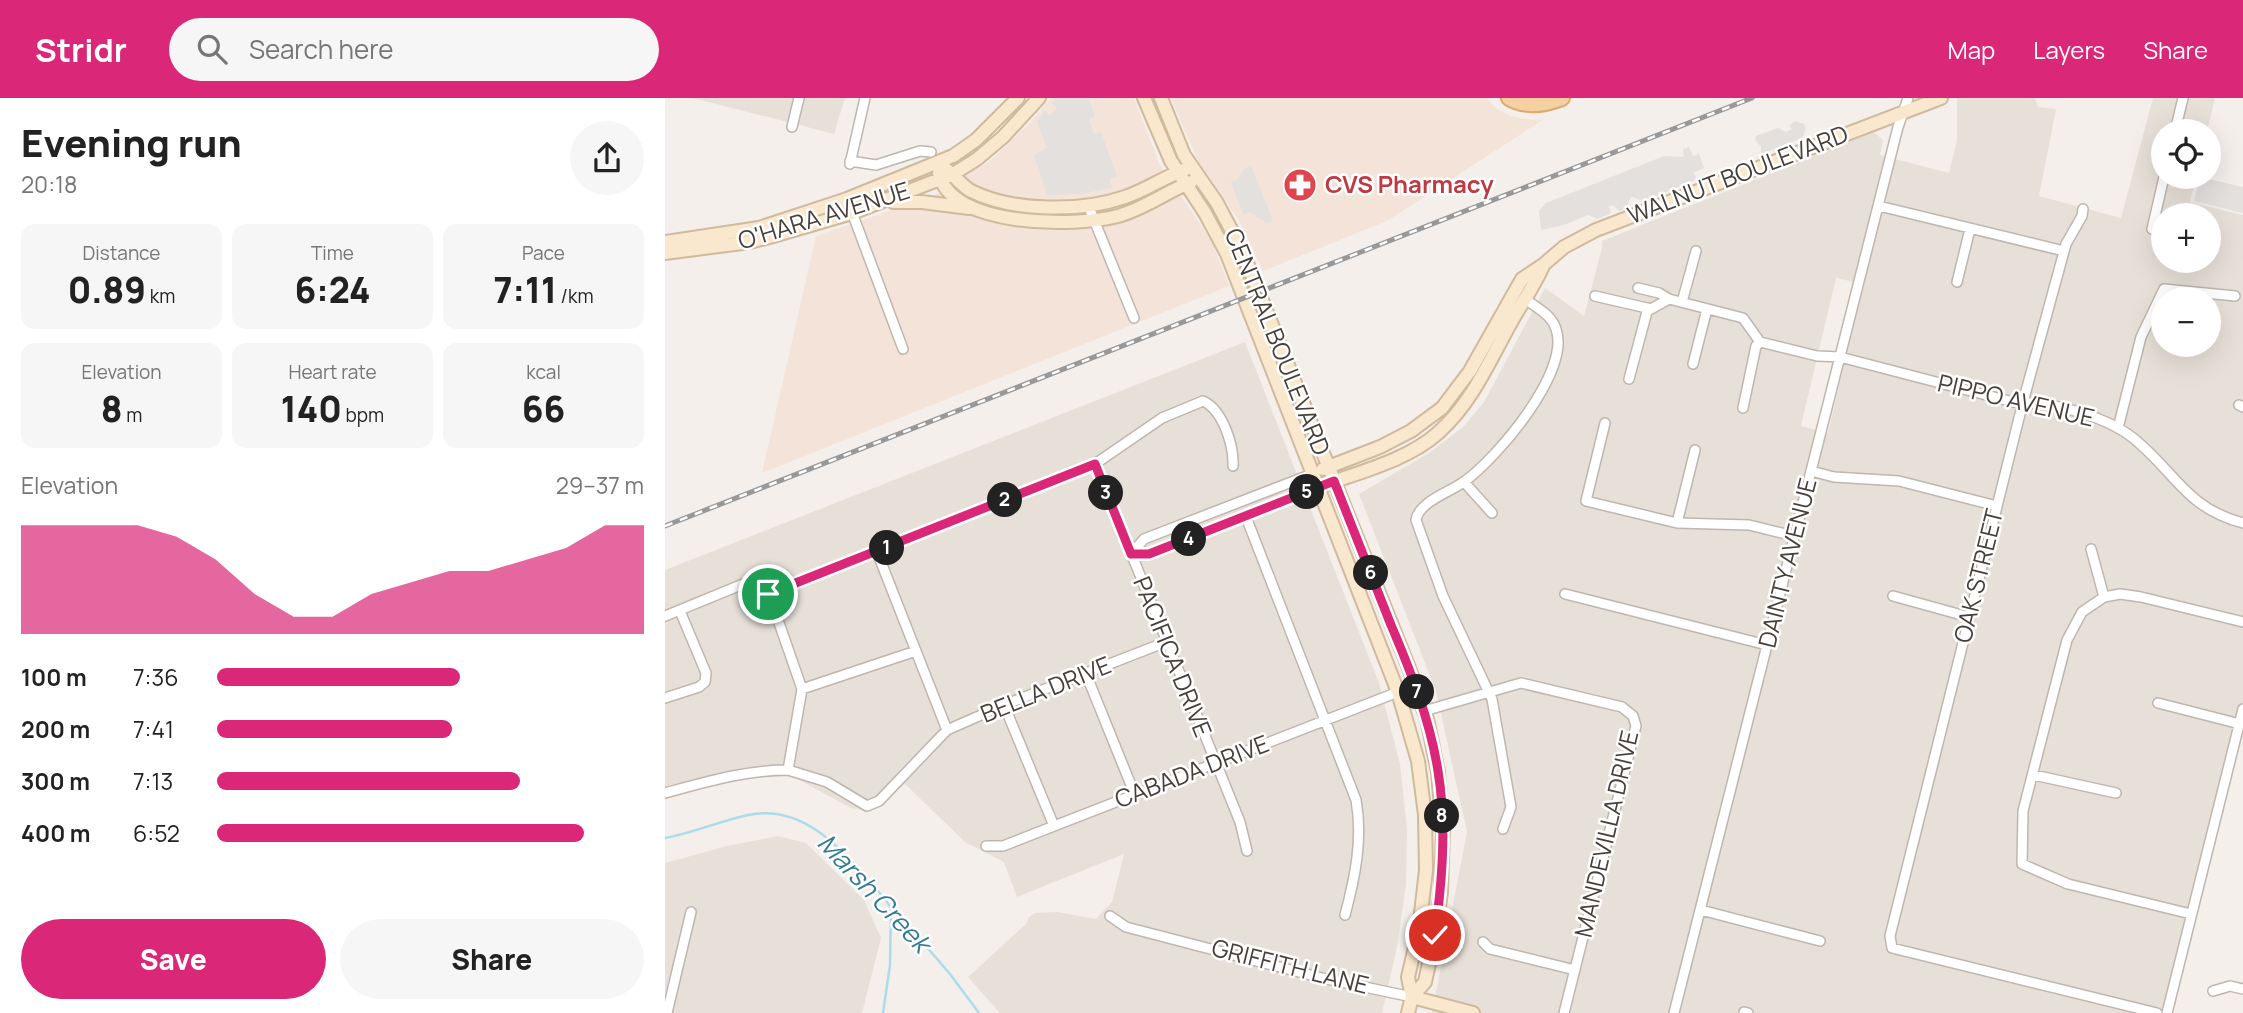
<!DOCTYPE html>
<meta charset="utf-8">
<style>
body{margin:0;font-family:Manrope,sans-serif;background:#f6f6f6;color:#222;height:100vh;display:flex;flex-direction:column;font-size:26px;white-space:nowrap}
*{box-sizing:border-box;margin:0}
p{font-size:23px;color:#767676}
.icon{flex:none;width:38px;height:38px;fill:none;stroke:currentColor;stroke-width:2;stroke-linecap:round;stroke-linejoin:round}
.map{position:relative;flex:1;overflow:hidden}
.side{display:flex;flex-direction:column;background:#fff;width:665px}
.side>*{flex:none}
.tools{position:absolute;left:1486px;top:21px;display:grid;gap:14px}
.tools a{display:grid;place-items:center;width:70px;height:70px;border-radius:50%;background:#fff;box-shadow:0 7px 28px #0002;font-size:35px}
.pin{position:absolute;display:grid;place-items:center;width:60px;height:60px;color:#fff;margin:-30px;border:4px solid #fff;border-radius:50%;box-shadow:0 2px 7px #0007}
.km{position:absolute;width:35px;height:35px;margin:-18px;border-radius:50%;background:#222;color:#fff;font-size:19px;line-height:35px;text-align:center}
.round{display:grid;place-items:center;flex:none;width:74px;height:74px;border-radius:37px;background:#f6f6f6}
.headline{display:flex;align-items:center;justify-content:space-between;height:119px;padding:0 21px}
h1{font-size:38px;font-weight:800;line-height:52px}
.stats{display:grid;grid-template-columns:repeat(3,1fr);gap:10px;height:119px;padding:7px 21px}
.stats div{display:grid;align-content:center;border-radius:14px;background:#f6f6f6;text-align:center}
.stats b{font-size:35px;font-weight:800}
.stats small{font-size:19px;font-weight:400}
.stats p{font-size:19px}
.chart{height:196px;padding:14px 21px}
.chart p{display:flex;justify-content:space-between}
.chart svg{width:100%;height:126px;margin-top:7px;fill:#db2777;opacity:.7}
.button{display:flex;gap:14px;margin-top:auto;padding:14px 21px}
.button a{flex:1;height:80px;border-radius:42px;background:#db2777;color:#fff;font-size:28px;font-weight:800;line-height:80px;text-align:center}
.button a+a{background:#f6f6f6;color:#222}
ul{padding:0 21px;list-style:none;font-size:23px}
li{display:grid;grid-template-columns:112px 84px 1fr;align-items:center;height:52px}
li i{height:18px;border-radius:9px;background:#db2777}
header{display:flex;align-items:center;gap:42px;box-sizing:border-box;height:98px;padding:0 35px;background:#db2777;color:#fff}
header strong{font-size:33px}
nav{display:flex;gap:38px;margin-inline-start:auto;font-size:24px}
.search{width:490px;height:63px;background:#f6f6f6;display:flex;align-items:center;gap:18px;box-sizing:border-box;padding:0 24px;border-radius:38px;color:#767676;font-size:26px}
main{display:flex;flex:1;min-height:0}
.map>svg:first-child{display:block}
.residential{fill:#e7e0d9;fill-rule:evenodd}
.commercial{fill:#f3e3d8}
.parking{fill:#e3e0de}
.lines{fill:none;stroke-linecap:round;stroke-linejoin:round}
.stream{stroke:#acdceb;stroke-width:2.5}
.street-casing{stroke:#bfb6ae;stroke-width:12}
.secondary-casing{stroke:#d0ba9e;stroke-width:16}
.primary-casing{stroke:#daaa72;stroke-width:18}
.street{stroke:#fff;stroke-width:9}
.secondary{stroke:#fae8ce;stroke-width:12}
.primary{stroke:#f6d0a1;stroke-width:14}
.rail-casing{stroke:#989898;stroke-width:5}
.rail{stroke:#fff;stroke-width:2.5;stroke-dasharray:8;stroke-linecap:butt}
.route-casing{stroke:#fff;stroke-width:14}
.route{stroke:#db2777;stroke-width:9}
.labels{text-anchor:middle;stroke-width:5;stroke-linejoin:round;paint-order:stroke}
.street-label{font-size:24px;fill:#473f39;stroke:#fff}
.health-label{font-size:24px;font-weight:bold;fill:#be3a42;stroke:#fff;text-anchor:start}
.water-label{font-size:26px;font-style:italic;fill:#347b94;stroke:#fff}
</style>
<header>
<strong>Stridr</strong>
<div class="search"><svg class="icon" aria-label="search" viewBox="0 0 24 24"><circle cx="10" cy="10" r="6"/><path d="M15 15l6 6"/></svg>Search here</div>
<nav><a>Map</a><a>Layers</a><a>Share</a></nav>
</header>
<main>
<section class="side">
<div class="headline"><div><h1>Evening run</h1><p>20:18</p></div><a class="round"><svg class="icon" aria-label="share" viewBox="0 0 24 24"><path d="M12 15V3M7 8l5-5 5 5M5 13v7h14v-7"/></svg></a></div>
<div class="stats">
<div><p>Distance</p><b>0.89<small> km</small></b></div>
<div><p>Time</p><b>6:24</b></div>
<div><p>Pace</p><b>7:11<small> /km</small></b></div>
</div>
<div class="stats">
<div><p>Elevation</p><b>8<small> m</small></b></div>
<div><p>Heart rate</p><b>140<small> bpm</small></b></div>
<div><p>kcal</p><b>66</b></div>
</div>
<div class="chart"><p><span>Elevation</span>29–37 m</p>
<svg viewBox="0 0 160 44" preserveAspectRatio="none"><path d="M0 44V6L10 6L20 6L30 6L40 10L50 18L60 30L70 38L80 38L90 30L100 26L110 22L120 22L130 18L140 14L150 6L160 6V44z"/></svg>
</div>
<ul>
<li><b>100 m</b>7:36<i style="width:57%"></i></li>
<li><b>200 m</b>7:41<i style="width:55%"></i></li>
<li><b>300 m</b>7:13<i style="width:71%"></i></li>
<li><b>400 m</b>6:52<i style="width:86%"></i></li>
</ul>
<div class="button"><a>Save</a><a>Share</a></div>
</section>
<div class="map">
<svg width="1578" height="915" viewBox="0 0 1578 915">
<rect width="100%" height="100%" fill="#f4efeb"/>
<path class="residential" d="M 28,0 L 180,0 L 169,36 Z
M 1292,0 L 1370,0 L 1373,9 L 1391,11 L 1374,98 L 1456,120 L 1488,0 L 1550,0 L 1542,33 L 1498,33 L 1498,79 L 1531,79 L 1525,104 L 1578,117 L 1578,611 L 1502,915 L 767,915 L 802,734 L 771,593 L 694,396 L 764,355 L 799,328 L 819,304 L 880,190 L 919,218 L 937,150 L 937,143 L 1209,34 L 1218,42 L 1215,57 L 1284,75 L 1292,42 ZM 1498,117 L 1544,117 L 1544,163 L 1498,163 ZM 1171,180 L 1198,186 L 1163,335 L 1136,328 ZM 1498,201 L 1544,201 L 1544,247 L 1498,247 Z
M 580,244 L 714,585 L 735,666 L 742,731 L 741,786 L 732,849 L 717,915 L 335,915 L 303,879 L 361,826 L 364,819 L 370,815 L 392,814 L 431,821 L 447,804 L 459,756 L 352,799 L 339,764 L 300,744 L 240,686 L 205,713 L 186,710 L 127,678 L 75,678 L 0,701 L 0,472 Z
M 113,738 L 141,745 L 199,802 L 216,840 L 197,915 L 0,915 L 0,765 L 62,748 Z"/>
<path class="commercial" d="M 386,0 L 469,0 L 494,65 L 547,144 L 564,188 L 97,375 L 151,138 L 268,98 L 325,63 L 366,24 Z
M 506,0 L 822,0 L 831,10 L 845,18 L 867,22 L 879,21 L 722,123 L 598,173 L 575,124 L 533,63 Z"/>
<path class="parking" d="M 391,0 L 424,0 L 430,19 L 424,21 L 429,36 L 436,34 L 452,78 L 445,81 L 447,90 L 414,96 L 382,97 L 369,57 L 382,50 L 372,24 L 380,13 L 385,18 L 392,10 L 387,5 Z
M 1130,23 L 1139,26 L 1141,31 L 1137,40 L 1099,55 L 1096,54 L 1096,49 L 1090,42 L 1091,38 L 1113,30 L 1121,34 L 1127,31 L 1124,28 Z
M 1024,49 L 1028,58 L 1034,56 L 1039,70 L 1028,75 L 1031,78 L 1030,82 L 979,103 L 967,99 L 963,104 L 964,110 L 954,113 L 948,107 L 943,109 L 946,112 L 945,116 L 932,121 L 923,117 L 899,127 L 876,132 L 874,113 L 881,105 L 999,58 L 1019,59 L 1018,51 Z
M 586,68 L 608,123 L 601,125 L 585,114 L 578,116 L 566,84 L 572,82 L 580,70 Z
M 1535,79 L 1578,89 L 1578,115 L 1529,103 Z"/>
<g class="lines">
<path class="stream" d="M 0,740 C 28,735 55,723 83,717 C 145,704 184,762 221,802 L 226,811 L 241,825 L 285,876 L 314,915
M 218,915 L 225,867 L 226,811"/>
<defs>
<path id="street" d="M 127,29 L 134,0
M 1510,33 L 1518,0
M 185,63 L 211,67 L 255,53 L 266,54
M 185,66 L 200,0
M 182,101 L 238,251
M 423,107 L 469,220
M 1214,108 L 1399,153
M 1418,111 L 1417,118 L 1401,146 L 1358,304 L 1225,838 L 1227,850 L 1492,915
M 1487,131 L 1499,79
M 1292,184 L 1305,131
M 973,190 L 994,195 L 1004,201
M 930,198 L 986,211 L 1004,201 L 1078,220 L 1095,244 L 1152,258 L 1175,259 L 1348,304 C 1387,304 1445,318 1474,345 C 1512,378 1524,411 1578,425
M 1017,204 L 1031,153
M 1028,266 L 1042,211
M 964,281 L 983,210
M 1574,307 L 1578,309
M 1078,310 L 1091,248 L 1095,244
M 940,325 L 921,403 L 1012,425 L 1084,427 L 1129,438
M 1453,330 L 1476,239 L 1499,191 L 1570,198
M 430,366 L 575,724 L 582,753
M 1146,373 L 1169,379 L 1234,383 L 1332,408
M 799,384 L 827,415
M 581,419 L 691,702 C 698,741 690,780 680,817
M 1012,425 L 1030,352
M 1426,451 L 1439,499
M 212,454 L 282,632
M 466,456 L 479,441 L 647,376
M 466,456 L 484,456 L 652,390
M 900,496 L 1102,547
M 1228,498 L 1304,519
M 0,518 L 88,482 L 94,482 L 104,496
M 501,544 L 339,607 L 282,632 L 214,703 L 202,708 L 162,684 L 123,672 L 137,591 L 104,496 L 430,366 L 497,320 L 538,303 C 558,312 569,348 568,368
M 421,576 L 470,697
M 137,591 L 251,553
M 0,600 L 34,589 L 40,584 L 41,575 L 15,513
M 1493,605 L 1575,626
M 339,607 L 389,728
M 759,613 L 856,585 L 957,609 L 968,618 L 971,628 L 899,915
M 1369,677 L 1451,695
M 0,695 C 41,684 81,672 123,672
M 838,731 L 846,709 L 827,601 L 778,498 L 751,422 C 754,403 786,394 800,383 C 833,359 906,273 891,231 C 887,217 871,209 860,201
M 321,748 L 338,748 L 733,594
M 1036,812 L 1155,843
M 1526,816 L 1403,786 L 1357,766 L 1358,713 L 1402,542 L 1417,514 L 1439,499 L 1455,496 L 1476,499 L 1578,524
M 445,818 L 461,829 L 657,880 L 747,899
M 818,844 L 825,851 L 910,872
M 1548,893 L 1565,888 L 1578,891
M 1079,914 L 1083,915
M 2,915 L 26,814
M 1009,915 L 1233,29 L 1243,0
M 1502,915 L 1578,611"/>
<path id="secondary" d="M 479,0 L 506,63 L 540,115 L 562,156 L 733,594 L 753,663 L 760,717 L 761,772 L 754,832 L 743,879 L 747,899
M 496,0 L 519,57 L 552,105 L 577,152 L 744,570 L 762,621 L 773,674 L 778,732 L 776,794 L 770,837 L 760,884 L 747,899 L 743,915
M 282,72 C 290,78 297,88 306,93 C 348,114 417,114 460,99 C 481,92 499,79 519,72
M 274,75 C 285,130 411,129 453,118 C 479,111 501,94 526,84
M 228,104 L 257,104 L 304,110
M 0,144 L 94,130 L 182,101 L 288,58 L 311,42 L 353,0
M 0,155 L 85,144 L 108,138 L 187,115 L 288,76 L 312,61 L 338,39 L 374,0
M 658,371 L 715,349 L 746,333 L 777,310 L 805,273 L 857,181 L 878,167 L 899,149 L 931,132 L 1276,0
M 662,386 C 698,373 744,361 773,335 C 809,303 826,259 849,219 C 859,202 870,186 878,168
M 747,899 L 808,915"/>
<path id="primary" d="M 844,0 C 861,10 879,7 897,0"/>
</defs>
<use href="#street" class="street-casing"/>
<use href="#secondary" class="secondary-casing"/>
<use href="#primary" class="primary-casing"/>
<use href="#street" class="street"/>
<use href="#secondary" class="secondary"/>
<use href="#primary" class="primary"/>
<defs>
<path id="rail" d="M 0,428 L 1087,0"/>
</defs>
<use href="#rail" class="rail-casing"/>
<use href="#rail" class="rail"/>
</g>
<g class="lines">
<defs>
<path id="route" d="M 103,496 L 430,366 L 466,456 L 484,456 L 669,383 C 688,431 707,479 726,527 C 746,574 765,622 773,673 C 782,728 777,783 770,837"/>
</defs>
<use href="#route" class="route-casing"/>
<use href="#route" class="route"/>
</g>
<defs>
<symbol id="pharmacy-disc" viewBox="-11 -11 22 22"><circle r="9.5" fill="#e0444e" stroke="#fff"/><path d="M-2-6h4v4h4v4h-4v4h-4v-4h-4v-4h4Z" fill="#fff"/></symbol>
</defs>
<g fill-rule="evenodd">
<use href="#pharmacy-disc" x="616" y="68" width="38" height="38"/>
</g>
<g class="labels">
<g class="street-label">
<text transform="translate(1073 77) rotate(-21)" y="8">WALNUT BOULEVARD</text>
<text transform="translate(159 118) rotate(-17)" y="8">O'HARA AVENUE</text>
<text transform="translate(612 244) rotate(68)" y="8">CENTRAL BOULEVARD</text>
<text transform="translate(1351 303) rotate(13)" y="8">PIPPO AVENUE</text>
<text transform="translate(1123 465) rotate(-76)" y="8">DAINTY AVENUE</text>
<text transform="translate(1314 478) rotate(-76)" y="8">OAK STREET</text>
<text transform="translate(507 559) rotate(68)" y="8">PACIFICA DRIVE</text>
<text transform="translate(381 592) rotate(-22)" y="8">BELLA DRIVE</text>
<text transform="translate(527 674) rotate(-21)" y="8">CABADA DRIVE</text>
<text transform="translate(942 736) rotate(-77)" y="8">MANDEVILLA DRIVE</text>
<text transform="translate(625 869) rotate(14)" y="8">GRIFFITH LANE</text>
</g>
<g class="health-label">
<text x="660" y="95">CVS Pharmacy</text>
</g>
<g class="water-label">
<text transform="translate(209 795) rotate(47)" y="9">Marsh Creek</text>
</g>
</g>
</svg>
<div class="tools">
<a><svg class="icon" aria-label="locate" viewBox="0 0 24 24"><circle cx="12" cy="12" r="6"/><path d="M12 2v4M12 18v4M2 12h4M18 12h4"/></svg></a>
<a>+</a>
<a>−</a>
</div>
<div class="pin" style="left:103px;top:496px;background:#1e9e55"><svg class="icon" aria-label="arrive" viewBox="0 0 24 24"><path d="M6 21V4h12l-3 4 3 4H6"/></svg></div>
<div class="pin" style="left:770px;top:837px;background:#d93025"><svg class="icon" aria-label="check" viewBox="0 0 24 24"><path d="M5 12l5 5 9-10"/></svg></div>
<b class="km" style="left:222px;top:450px">1</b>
<b class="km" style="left:340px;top:402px">2</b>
<b class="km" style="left:441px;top:395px">3</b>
<b class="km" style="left:524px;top:441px">4</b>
<b class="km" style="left:642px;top:394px">5</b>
<b class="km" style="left:706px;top:475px">6</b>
<b class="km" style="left:752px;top:594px">7</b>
<b class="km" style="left:777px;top:718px">8</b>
</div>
</main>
